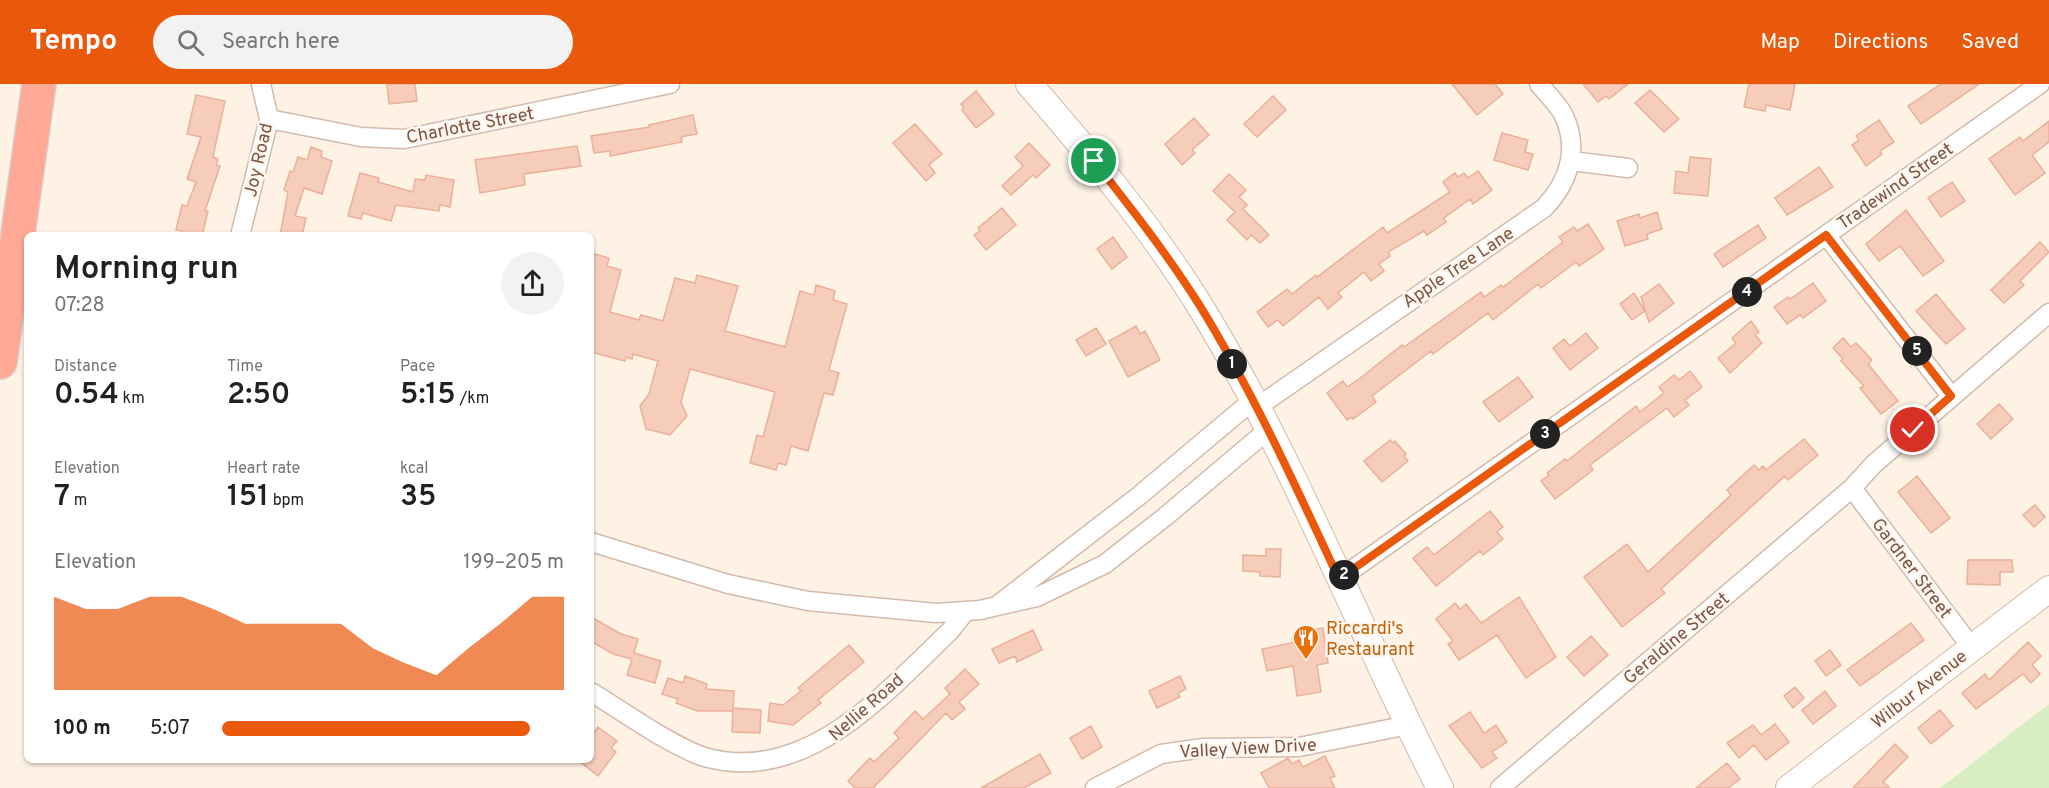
<!DOCTYPE html>
<meta charset="utf-8">
<style>
body{margin:0;font-family:Overpass,sans-serif;background:#f2f2f2;color:#202124;height:100vh;display:flex;flex-direction:column;font-size:22px;white-space:nowrap}
*{box-sizing:border-box;margin:0}
p{font-size:20px;color:#757577}
.icon{flex:none;width:33px;height:33px;fill:none;stroke:currentColor;stroke-width:2;stroke-linecap:round;stroke-linejoin:round}
.map{position:relative;flex:1;overflow:hidden}
.details{position:absolute;left:24px;top:148px;width:570px;height:531px;display:flex;flex-direction:column;background:#fff;border-radius:9px;box-shadow:0 2px 4px #0004}
.details>*{flex:none}
.pin{position:absolute;display:grid;place-items:center;width:51px;height:51px;color:#fff;margin:-26px;border:3px solid #fff;border-radius:50%;box-shadow:0 2px 6px #0007}
.km{position:absolute;width:30px;height:30px;margin:-15px;border-radius:50%;background:#222;color:#fff;font-size:16px;line-height:30px;text-align:center}
.round{display:grid;place-items:center;flex:none;width:63px;height:63px;border-radius:32px;background:#f2f2f2}
.head{display:flex;align-items:center;justify-content:space-between;height:102px;padding:0 30px}
h1{font-size:33px;font-weight:600;line-height:45px}
.figures{display:grid;grid-template-columns:repeat(3,1fr);gap:9px;height:102px;padding:6px 30px}
.figures div{display:grid;align-content:center}
.figures b{font-size:30px;font-weight:600}
.figures small{font-size:16px;font-weight:400}
.figures p{font-size:16px}
.chart{height:168px;padding:12px 30px}
.chart p{display:flex;justify-content:space-between}
.chart svg{width:100%;height:108px;margin-top:6px;fill:#ea580c;opacity:.7}
ul{padding:0 30px;list-style:none;font-size:20px}
li{display:grid;grid-template-columns:96px 72px 1fr;align-items:center;height:45px}
li i{height:15px;border-radius:8px;background:#ea580c}
header{display:flex;align-items:center;gap:36px;box-sizing:border-box;height:84px;padding:0 30px;background:#ea580c;color:#fff}
header strong{font-size:28px}
nav{display:flex;gap:33px;margin-inline-start:auto;font-size:21px}
.search{width:420px;height:54px;background:#f2f2f2;display:flex;align-items:center;gap:15px;box-sizing:border-box;padding:0 21px;border-radius:33px;color:#757577;font-size:22px}
.map>svg:first-child{display:block}
.green{fill:#d8eec2}
.building{fill:#f6ccba;stroke:#ebb099;stroke-width:1.5}
.lines{fill:none;stroke-linecap:round;stroke-linejoin:round}
.street-casing{stroke:#d4baac;stroke-width:21}
.secondary-casing{stroke:#d7b9a9;stroke-width:28}
.highway-casing{stroke:#dacfcb;stroke-width:36}
.street{stroke:#fff;stroke-width:18}
.secondary{stroke:#fff;stroke-width:26}
.highway{stroke:#fea896;stroke-width:33}
.route-casing{stroke:#fff;stroke-width:12}
.route{stroke:#ea580c;stroke-width:8}
.labels{text-anchor:middle;stroke-width:5;stroke-linejoin:round;paint-order:stroke}
.street-label{font-size:18px;fill:#7a5547;stroke:#fff6ed}
.food-label{font-size:18px;fill:#c56008;stroke:#fff6ed;text-anchor:start}
</style>
<header>
<strong>Tempo</strong>
<div class="search"><svg class="icon" aria-label="search" viewBox="0 0 24 24"><circle cx="10" cy="10" r="6"/><path d="M15 15l6 6"/></svg>Search here</div>
<nav><a>Map</a><a>Directions</a><a>Saved</a></nav>
</header>
<div class="map">
<svg width="2049" height="704" viewBox="0 0 2049 704">
<rect width="100%" height="100%" fill="#fef2e5"/>
<path class="green" d="M 2049,620 L 2049,704 L 1940,704 Z"/>
<path class="building" d="M 387,0 L 415,0 L 417,17 L 389,20 Z
M 1452,0 L 1495,0 L 1503,10 L 1477,31 Z
M 1583,0 L 1628,0 L 1609,15 L 1606,12 L 1598,18 Z
M 1749,0 L 1795,0 L 1790,26 L 1766,21 L 1765,27 L 1744,23 Z
M 1941,0 L 1979,0 L 1921,40 L 1908,22 Z
M 1650,6 L 1679,35 L 1664,48 L 1635,19 Z
M 976,7 L 994,30 L 976,44 L 962,26 L 964,24 L 961,20 Z
M 196,11 L 225,17 L 213,73 L 218,75 L 216,81 L 220,82 L 205,127 L 208,127 L 202,152 L 181,152 L 182,147 L 176,146 L 182,121 L 187,122 L 196,98 L 187,95 L 201,53 L 187,50 Z
M 1273,12 L 1286,26 L 1257,53 L 1244,40 Z
M 693,31 L 697,50 L 681,53 L 682,58 L 610,72 L 610,67 L 594,69 L 591,52 L 650,43 L 649,41 Z
M 1194,34 L 1209,51 L 1192,66 L 1195,69 L 1182,81 L 1165,60 Z
M 1879,36 L 1894,58 L 1880,67 L 1882,70 L 1866,82 L 1852,61 L 1859,56 L 1856,52 Z
M 2049,37 L 2049,58 L 2032,71 L 2045,89 L 2015,111 L 1989,75 L 2020,53 L 2023,57 Z
M 915,40 L 942,70 L 929,81 L 935,89 L 926,97 L 893,59 Z
M 1502,49 L 1528,56 L 1525,68 L 1533,70 L 1528,86 L 1494,76 Z
M 1029,59 L 1050,81 L 1036,94 L 1033,91 L 1011,111 L 1002,102 L 1023,82 L 1015,73 Z
M 577,62 L 581,82 L 524,90 L 525,101 L 480,109 L 475,76 Z
M 311,63 L 322,67 L 321,73 L 332,77 L 322,110 L 304,104 L 295,132 L 306,134 L 302,152 L 280,152 L 288,108 L 284,106 L 290,87 L 293,88 L 298,73 L 307,76 Z
M 1690,73 L 1711,75 L 1708,112 L 1674,109 L 1676,87 L 1688,89 Z
M 1819,83 L 1833,103 L 1787,131 L 1775,114 Z
M 1478,87 L 1492,106 L 1473,120 L 1470,115 L 1444,134 L 1446,138 L 1427,151 L 1424,147 L 1388,168 L 1390,172 L 1379,180 L 1384,187 L 1371,197 L 1364,188 L 1338,209 L 1342,213 L 1328,225 L 1319,213 L 1283,242 L 1278,236 L 1268,243 L 1257,228 L 1287,205 L 1292,210 L 1316,191 L 1317,193 L 1383,143 L 1387,149 L 1450,108 L 1443,98 L 1455,89 L 1458,93 L 1464,89 L 1468,94 Z
M 360,89 L 379,94 L 378,98 L 413,108 L 415,95 L 425,96 L 426,91 L 454,96 L 450,123 L 440,121 L 439,127 L 396,121 L 391,137 L 363,129 L 361,135 L 348,132 Z
M 1229,90 L 1246,106 L 1239,113 L 1247,121 L 1243,125 L 1269,151 L 1260,159 L 1251,151 L 1247,156 L 1227,136 L 1235,128 L 1213,107 Z
M 1952,98 L 1965,117 L 1941,133 L 1928,114 Z
M 1002,124 L 1016,141 L 986,166 L 974,151 L 980,147 L 978,144 Z
M 1906,126 L 1944,177 L 1923,192 L 1900,162 L 1879,177 L 1866,160 Z
M 1657,128 L 1662,145 L 1647,150 L 1648,155 L 1625,162 L 1617,137 L 1639,130 L 1640,134 Z
M 1588,140 L 1604,165 L 1579,182 L 1576,178 L 1541,204 L 1538,200 L 1493,236 L 1488,229 L 1433,270 L 1431,267 L 1372,312 L 1376,318 L 1353,335 L 1352,333 L 1347,336 L 1327,309 L 1343,297 L 1347,303 L 1359,295 L 1402,261 L 1404,263 L 1481,208 L 1484,213 L 1501,201 L 1503,203 L 1563,158 L 1559,153 L 1574,143 L 1577,147 Z
M 1758,141 L 1766,154 L 1723,183 L 1714,170 Z
M 1113,153 L 1127,173 L 1112,185 L 1097,165 Z
M 2040,158 L 2049,168 L 2020,197 L 2024,201 L 2004,219 L 1991,206 Z
M 591,169 L 609,174 L 607,182 L 621,186 L 610,228 L 639,236 L 641,231 L 663,237 L 675,194 L 695,199 L 697,191 L 738,202 L 725,247 L 785,263 L 800,207 L 814,211 L 816,201 L 835,207 L 833,216 L 847,220 L 829,286 L 839,289 L 833,311 L 824,309 L 808,367 L 791,362 L 786,381 L 778,379 L 776,386 L 750,379 L 757,351 L 763,353 L 775,308 L 690,285 L 681,318 L 687,332 L 670,351 L 646,345 L 640,322 L 649,310 L 658,277 L 633,270 L 632,275 L 626,273 L 625,277 L 591,268 Z
M 1813,199 L 1826,217 L 1803,234 L 1800,231 L 1787,240 L 1774,223 L 1788,213 L 1790,215 Z
M 1659,200 L 1674,219 L 1649,238 L 1641,213 Z
M 1634,209 L 1645,227 L 1632,236 L 1620,220 Z
M 1936,210 L 1965,245 L 1946,260 L 1916,227 Z
M 1751,237 L 1759,248 L 1755,251 L 1762,259 L 1730,289 L 1718,274 L 1736,259 L 1732,254 Z
M 1136,242 L 1140,250 L 1145,247 L 1160,276 L 1128,293 L 1109,257 Z
M 1096,244 L 1106,260 L 1086,272 L 1076,256 Z
M 1586,249 L 1598,264 L 1570,286 L 1553,264 L 1564,255 L 1570,262 Z
M 1843,254 L 1851,263 L 1856,259 L 1872,276 L 1868,280 L 1898,317 L 1881,330 L 1860,304 L 1864,302 L 1841,277 L 1843,275 L 1833,264 Z
M 1690,287 L 1702,303 L 1685,316 L 1689,321 L 1674,333 L 1667,324 L 1590,381 L 1593,386 L 1555,415 L 1541,397 L 1549,391 L 1547,389 L 1565,375 L 1567,377 L 1636,322 L 1640,328 L 1664,309 L 1659,303 L 1674,291 L 1679,296 Z
M 1518,293 L 1533,313 L 1499,338 L 1483,318 Z
M 1999,320 L 2013,335 L 1991,355 L 1977,340 Z
M 1804,355 L 1818,371 L 1788,396 L 1785,392 L 1661,505 L 1665,509 L 1622,543 L 1584,493 L 1627,460 L 1648,488 L 1731,411 L 1727,406 L 1754,381 L 1759,386 L 1763,382 L 1766,386 Z
M 1390,356 L 1393,359 L 1395,357 L 1406,370 L 1404,372 L 1408,377 L 1382,398 L 1364,377 Z
M 1917,392 L 1950,434 L 1931,449 L 1898,408 Z
M 2035,421 L 2045,433 L 2034,443 L 2023,431 Z
M 1490,427 L 1503,443 L 1497,448 L 1503,455 L 1483,471 L 1480,467 L 1436,502 L 1413,474 L 1427,463 L 1434,471 Z
M 1266,465 L 1281,465 L 1280,493 L 1260,492 L 1260,488 L 1243,487 L 1243,471 L 1266,472 Z
M 1968,476 L 2012,476 L 2013,488 L 2000,488 L 2000,501 L 1967,500 Z
M 1519,513 L 1556,573 L 1526,594 L 1497,551 L 1459,576 L 1448,560 L 1453,557 L 1436,535 L 1455,519 L 1460,525 L 1466,520 L 1481,539 Z
M 591,533 L 621,550 L 638,555 L 634,569 L 661,577 L 655,599 L 627,591 L 632,575 L 613,570 L 591,557 Z
M 1911,539 L 1924,556 L 1860,602 L 1847,586 Z
M 1323,544 L 1328,579 L 1317,581 L 1321,608 L 1297,612 L 1293,582 L 1267,587 L 1262,565 L 1301,557 L 1299,548 Z
M 1033,546 L 1042,566 L 1017,578 L 1015,572 L 999,579 L 992,565 Z
M 1591,552 L 1608,571 L 1584,592 L 1567,573 Z
M 2028,558 L 2041,572 L 2032,581 L 2040,590 L 2031,599 L 2023,590 L 1976,625 L 1962,609 L 1985,590 L 1989,596 Z
M 849,561 L 864,578 L 818,616 L 821,619 L 793,641 L 768,637 L 770,619 L 783,621 L 801,607 L 798,604 Z
M 1830,566 L 1841,581 L 1826,592 L 1815,577 Z
M 965,585 L 979,600 L 959,618 L 965,625 L 952,636 L 946,629 L 873,704 L 855,704 L 848,697 L 870,674 L 874,678 L 899,654 L 894,649 L 915,627 L 923,635 L 950,610 L 945,604 Z
M 685,592 L 707,600 L 706,605 L 734,607 L 733,627 L 698,627 L 676,619 L 678,615 L 662,610 L 668,594 L 683,599 Z
M 1180,592 L 1186,605 L 1178,609 L 1180,613 L 1157,624 L 1149,607 Z
M 1795,603 L 1804,614 L 1793,624 L 1784,612 Z
M 1825,607 L 1836,622 L 1813,640 L 1802,626 Z
M 733,624 L 761,626 L 760,649 L 732,648 Z
M 1940,626 L 1953,642 L 1931,660 L 1918,644 Z
M 1470,628 L 1484,649 L 1496,641 L 1507,658 L 1492,668 L 1497,674 L 1482,684 L 1449,642 Z
M 1775,640 L 1789,658 L 1766,676 L 1754,661 L 1739,674 L 1727,659 L 1753,641 L 1761,651 Z
M 1091,642 L 1102,663 L 1082,675 L 1070,654 Z
M 598,643 L 617,657 L 611,664 L 616,668 L 598,692 L 578,676 L 591,676 L 591,653 Z
M 1895,660 L 1908,673 L 1883,698 L 1890,704 L 1853,704 Z
M 1040,670 L 1051,689 L 1024,704 L 981,704 Z
M 1325,672 L 1335,692 L 1330,694 L 1335,704 L 1269,704 L 1261,689 L 1288,674 L 1292,680 L 1299,676 L 1303,683 Z
M 1727,679 L 1740,695 L 1728,704 L 1696,704 Z"/>
<g class="lines">
<defs>
<path id="street" d="M 269,35 L 361,53 L 404,55 L 670,0
M 1571,77 L 1628,84
M 1826,151 L 1951,312
M 240,152 L 269,35 L 261,0
M 1256,324 L 1544,124 C 1569,98 1580,64 1563,30 C 1557,19 1546,9 1539,0
M 1852,404 L 1972,564
M 591,458 L 728,500 L 808,517 L 936,529 L 980,526 L 1037,513 L 1105,480 L 1166,432 L 1268,346
M 1339,495 L 2040,0
M 999,520 L 1140,411 L 1252,317
M 591,608 C 627,630 662,656 701,672 C 804,704 885,609 950,547 L 965,528
M 1095,704 L 1161,670 L 1203,664 L 1299,663 L 1408,641
M 1500,704 L 1852,404 L 1874,380 L 2049,229"/>
<path id="secondary" d="M 1029,0 C 1090,70 1151,143 1200,222 C 1294,375 1358,545 1440,704
M 1789,704 L 2049,505"/>
<path id="highway" d="M 0,278 L 39,0"/>
</defs>
<use href="#street" class="street-casing"/>
<use href="#secondary" class="secondary-casing"/>
<use href="#highway" class="highway-casing"/>
<use href="#street" class="street"/>
<use href="#secondary" class="secondary"/>
<use href="#highway" class="highway"/>
</g>
<g class="lines">
<defs>
<path id="route" d="M 1094,77 C 1131,124 1168,171 1200,222 C 1253,308 1296,403 1339,495 L 1826,151 L 1951,312 L 1913,346"/>
</defs>
<use href="#route" class="route-casing"/>
<use href="#route" class="route"/>
</g>
<defs>
<symbol id="restaurant-pin" viewBox="-11 -11 22 30"><path d="M0 17L-7.5 6A9.5 9.5 0 1 1 7.5 6Z" fill="#e8710a" stroke="#fff6ed"/><path d="M-5-6h1v4h1v-4h1v4h1v-4h1v5L-1.5 .5V6h-2V.5L-5-1ZM5-6V6H3V1.5H1.5Q1.5-4 5-6Z" fill="#fff"/></symbol>
</defs>
<g fill-rule="evenodd">
<use href="#restaurant-pin" x="1291" y="539" width="30" height="40"/>
</g>
<g class="labels">
<g class="street-label">
<text transform="translate(470 41) rotate(-11)" y="6">Charlotte Street</text>
<text transform="translate(258 76) rotate(-77)" y="6">Joy Road</text>
<text transform="translate(1895 102) rotate(-35)" y="6">Tradewind Street</text>
<text transform="translate(1458 183) rotate(-34)" y="6">Apple Tree Lane</text>
<text transform="translate(1912 484) rotate(53)" y="6">Gardner Street</text>
<text transform="translate(1676 554) rotate(-40)" y="6">Geraldine Street</text>
<text transform="translate(1919 605) rotate(-38)" y="6">Wilbur Avenue</text>
<text transform="translate(866 623) rotate(-41)" y="6">Nellie Road</text>
<text transform="translate(1248 664) rotate(-3)" y="6">Valley View Drive</text>
</g>
<g class="food-label">
<text x="1326" y="550">Riccardi's<tspan x="1326" dy="21">Restaurant</tspan></text>
</g>
</g>
</svg>
<div class="pin" style="left:1094px;top:77px;background:#1e9e55"><svg class="icon" aria-label="arrive" viewBox="0 0 24 24"><path d="M6 21V4h12l-3 4 3 4H6"/></svg></div>
<div class="pin" style="left:1913px;top:346px;background:#d93025"><svg class="icon" aria-label="check" viewBox="0 0 24 24"><path d="M5 12l5 5 9-10"/></svg></div>
<b class="km" style="left:1232px;top:280px">1</b>
<b class="km" style="left:1344px;top:491px">2</b>
<b class="km" style="left:1545px;top:350px">3</b>
<b class="km" style="left:1747px;top:208px">4</b>
<b class="km" style="left:1917px;top:267px">5</b>
<section class="details">
<div class="head"><div><h1>Morning run</h1><p>07:28</p></div><a class="round"><svg class="icon" aria-label="share" viewBox="0 0 24 24"><path d="M12 15V3M7 8l5-5 5 5M5 13v7h14v-7"/></svg></a></div>
<div class="figures">
<div><p>Distance</p><b>0.54<small> km</small></b></div>
<div><p>Time</p><b>2:50</b></div>
<div><p>Pace</p><b>5:15<small> /km</small></b></div>
</div>
<div class="figures">
<div><p>Elevation</p><b>7<small> m</small></b></div>
<div><p>Heart rate</p><b>151<small> bpm</small></b></div>
<div><p>kcal</p><b>35</b></div>
</div>
<div class="chart"><p><span>Elevation</span>199–205 m</p>
<svg viewBox="0 0 160 44" preserveAspectRatio="none"><path d="M0 44V6L10 11L20 11L30 6L40 6L50 11L60 17L70 17L80 17L90 17L100 27L110 33L120 38L130 27L140 17L150 6L160 6V44z"/></svg>
</div>
<ul>
<li><b>100 m</b>5:07<i style="width:90%"></i></li>
</ul>
</section>
</div>
